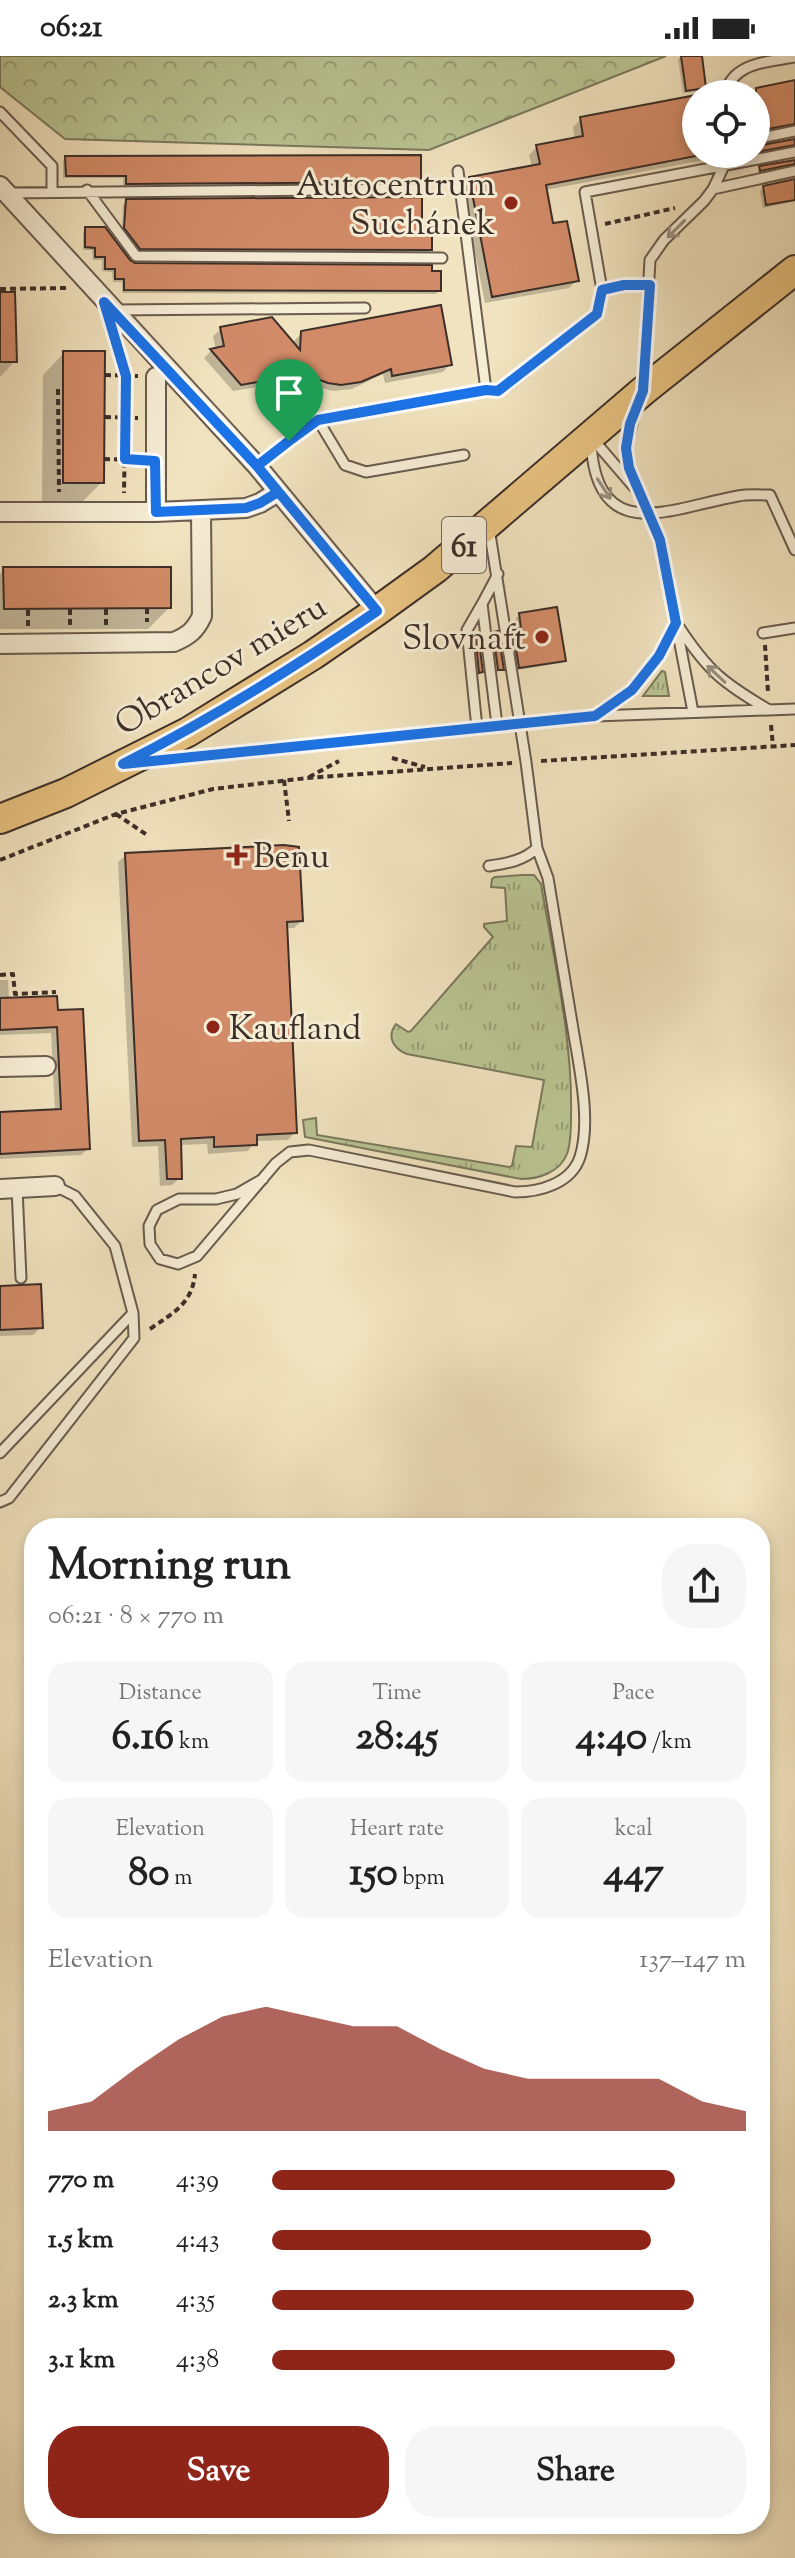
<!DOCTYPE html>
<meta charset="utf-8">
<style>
body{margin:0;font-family:"Sorts Mill Goudy",serif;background:#f6f6f6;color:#222;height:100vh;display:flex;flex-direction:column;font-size:30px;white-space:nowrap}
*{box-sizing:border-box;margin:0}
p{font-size:26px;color:#767676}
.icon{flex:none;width:44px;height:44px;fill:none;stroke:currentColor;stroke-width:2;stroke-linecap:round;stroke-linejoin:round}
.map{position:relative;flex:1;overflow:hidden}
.sheet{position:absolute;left:24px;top:1462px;width:746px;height:1016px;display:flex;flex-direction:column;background:#fff;border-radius:32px;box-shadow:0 4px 12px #0003}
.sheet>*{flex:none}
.fabs{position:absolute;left:682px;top:24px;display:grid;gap:16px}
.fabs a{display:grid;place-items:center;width:88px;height:88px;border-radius:50%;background:#fff;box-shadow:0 4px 12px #0003;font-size:40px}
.pin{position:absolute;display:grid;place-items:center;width:68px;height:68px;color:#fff;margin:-82px -34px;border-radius:50% 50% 50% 0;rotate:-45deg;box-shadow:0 0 8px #0007}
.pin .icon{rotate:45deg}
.round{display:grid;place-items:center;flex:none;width:84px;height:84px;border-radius:32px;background:#f6f6f6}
.headline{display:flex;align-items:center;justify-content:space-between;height:136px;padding:0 24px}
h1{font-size:44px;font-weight:700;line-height:60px}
.stats{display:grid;grid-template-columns:repeat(3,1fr);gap:12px;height:136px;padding:8px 24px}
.stats div{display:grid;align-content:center;border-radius:20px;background:#f6f6f6;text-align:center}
.stats b{font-size:40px;font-weight:700}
.stats small{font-size:22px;font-weight:400}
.stats p{font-size:22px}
.chart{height:224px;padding:16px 24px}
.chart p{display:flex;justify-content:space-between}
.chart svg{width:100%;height:144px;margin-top:8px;fill:#8f2418;opacity:.7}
.action{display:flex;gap:16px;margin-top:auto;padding:16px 24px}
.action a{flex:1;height:92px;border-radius:32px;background:#8f2418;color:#fff;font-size:32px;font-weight:700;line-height:92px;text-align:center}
.action a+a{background:#f6f6f6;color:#222}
ul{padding:0 24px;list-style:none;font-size:26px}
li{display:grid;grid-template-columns:128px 96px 1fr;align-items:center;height:60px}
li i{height:20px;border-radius:10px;background:#8f2418}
.status{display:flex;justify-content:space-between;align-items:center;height:56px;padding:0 40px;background:#fff;direction:ltr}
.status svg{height:22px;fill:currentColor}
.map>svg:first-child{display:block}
.grass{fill:url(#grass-tufts);stroke:#7a795d;stroke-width:2}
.forest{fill:url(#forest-crowns);stroke:#7a795d;stroke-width:2}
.shadow{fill:#0003}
.building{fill:#d28b68;stroke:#3c2e28;stroke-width:2}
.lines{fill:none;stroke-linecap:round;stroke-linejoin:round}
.lane-casing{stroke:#695b4e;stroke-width:13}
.street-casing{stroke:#695b4e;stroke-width:22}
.primary-casing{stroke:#3c2e28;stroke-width:32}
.path{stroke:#3c2e28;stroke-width:4;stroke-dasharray:6 4;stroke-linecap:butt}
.lane{stroke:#f6edd5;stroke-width:9}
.street{stroke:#f6edd5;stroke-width:18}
.primary{stroke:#e8c280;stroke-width:28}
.oneway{stroke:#998e7e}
.route-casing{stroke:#fff;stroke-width:16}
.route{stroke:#1a73e8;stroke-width:10}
.poi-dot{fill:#8f2418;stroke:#f6edd5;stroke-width:3}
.labels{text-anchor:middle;stroke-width:6;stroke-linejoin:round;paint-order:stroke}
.shield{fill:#f6edd5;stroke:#74675c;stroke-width:2}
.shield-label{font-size:32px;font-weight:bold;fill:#3c2e28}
.poi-label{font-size:34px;fill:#3c2e28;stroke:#f6edd5;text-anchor:end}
.street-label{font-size:34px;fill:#3c2e28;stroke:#f6edd5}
</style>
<div class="status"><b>06:21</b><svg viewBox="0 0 49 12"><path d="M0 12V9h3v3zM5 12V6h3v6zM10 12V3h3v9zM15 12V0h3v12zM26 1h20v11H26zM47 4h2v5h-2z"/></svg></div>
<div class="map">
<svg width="795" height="2502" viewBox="0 0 795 2502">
<defs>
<pattern id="grass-tufts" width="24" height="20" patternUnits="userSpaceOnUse" patternTransform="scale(2)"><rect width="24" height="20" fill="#b9c492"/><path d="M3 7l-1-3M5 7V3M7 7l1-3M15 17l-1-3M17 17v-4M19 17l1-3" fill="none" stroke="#98a077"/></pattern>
<pattern id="forest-crowns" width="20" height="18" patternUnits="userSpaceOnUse" patternTransform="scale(2)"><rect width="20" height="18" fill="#b9c492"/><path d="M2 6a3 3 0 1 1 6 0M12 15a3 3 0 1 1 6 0" fill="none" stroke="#98a077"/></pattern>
</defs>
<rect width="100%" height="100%" fill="#f1e3bf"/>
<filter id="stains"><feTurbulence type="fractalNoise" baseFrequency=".0025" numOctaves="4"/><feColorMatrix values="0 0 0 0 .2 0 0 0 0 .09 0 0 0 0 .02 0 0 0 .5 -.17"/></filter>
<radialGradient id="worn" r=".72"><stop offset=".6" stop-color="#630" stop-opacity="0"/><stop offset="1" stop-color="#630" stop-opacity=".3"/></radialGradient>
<path class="grass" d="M 662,615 L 665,616 L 669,640 L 643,640 Z
M 522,819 L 534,819 L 541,828 C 554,905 573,983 571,1061 C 571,1072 571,1087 567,1098 C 560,1116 539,1123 521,1123 L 305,1081 L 303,1064 L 316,1062 L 317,1079 L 509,1111 L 512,1110 L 516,1090 L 532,1091 L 544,1024 L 407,998 C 394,993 386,981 396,968 L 408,976 L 411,975 L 493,881 L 484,871 L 484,868 L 507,865 L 505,832 L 491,831 L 492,823 L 495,821 Z"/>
<path class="forest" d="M 0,0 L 666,0 L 429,94 L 65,83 L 0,31 Z"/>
<path class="shadow" d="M 682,0 L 700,0 L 704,31 L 701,34 L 683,37 L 678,3 Z
M 795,26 L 795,72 L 790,70 L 756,77 L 756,38 L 744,38 Z
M 696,41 L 696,98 L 706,98 L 699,105 L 545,134 L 551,170 L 577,224 L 569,232 L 485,247 L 462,131 L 470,123 L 532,111 L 529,99 L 537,91 L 575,84 L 573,71 L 581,63 Z
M 795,85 L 795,93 L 793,91 L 756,97 L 757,92 Z
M 66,102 L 419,125 L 416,128 L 123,131 L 123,122 L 63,122 L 63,105 Z
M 795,106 L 795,112 L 793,110 L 757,117 L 760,112 Z
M 795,125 L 795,145 L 763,152 L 760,135 L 764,132 Z
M 126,145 L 420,169 L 430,194 L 427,197 L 136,195 L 122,175 L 123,149 Z
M 86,173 L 135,209 L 439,235 L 436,238 L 122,237 L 122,226 L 113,226 L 112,216 L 102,215 L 102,204 L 93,204 L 92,194 L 83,194 L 83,176 Z
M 0,267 L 15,305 L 0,321 Z
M 221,273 L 294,290 L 294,285 L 302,277 L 450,308 L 443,316 L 385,327 L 383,318 L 352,333 L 333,335 L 286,322 L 281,327 L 233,335 L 204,302 L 211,295 L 216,294 L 213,280 Z
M 64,297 L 102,426 L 81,447 L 42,447 L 43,319 Z
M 4,513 L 169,552 L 148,573 L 0,573 L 0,518 Z
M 520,559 L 564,604 L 561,607 L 516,614 L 510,579 L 518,575 L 516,562 Z
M 494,578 L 502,613 L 495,617 L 491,581 Z
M 476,580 L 481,616 L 476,619 L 473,583 Z
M 126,799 L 301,865 L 294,872 L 286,872 L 295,1076 L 288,1084 L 255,1085 L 248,1095 L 208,1098 L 207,1088 L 179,1089 L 180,1122 L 172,1129 L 160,1130 L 158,1090 L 132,1091 L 118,806 Z
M 0,924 L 8,924 L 9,944 L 55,942 L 88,1093 L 81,1099 L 0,1103 L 0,1058 L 55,1055 L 51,977 L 0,979 Z
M 0,1232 L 41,1271 L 33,1279 L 0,1280 Z"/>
<path class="building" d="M 681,0 L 702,0 L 706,32 L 686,35 Z
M 795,24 L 795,68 L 756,75 L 756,32 Z
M 696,39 L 696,100 L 546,129 L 553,167 L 567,165 L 579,225 L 492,241 L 469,121 L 540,108 L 536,89 L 583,80 L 580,61 Z
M 795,83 L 795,89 L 757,96 L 756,90 Z
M 421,99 L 421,126 L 126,128 L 126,120 L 66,120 L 65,100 Z
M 795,104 L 795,108 L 760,115 L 759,110 Z
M 795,123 L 795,144 L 766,149 L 763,130 Z
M 422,141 L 422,167 L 432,167 L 432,194 L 140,193 L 124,172 L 126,143 Z
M 85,171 L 105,171 L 130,204 L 135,207 L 432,209 L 432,215 L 441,215 L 441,235 L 124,234 L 124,223 L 115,223 L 115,213 L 105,213 L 105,201 L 95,201 L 95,192 L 85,191 Z
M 0,236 L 15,236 L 17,306 L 0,306 Z
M 441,249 L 452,309 L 392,320 L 391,313 L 361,326 L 341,329 L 328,327 L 295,315 L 291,320 L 241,329 L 210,293 L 224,290 L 220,271 L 272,261 L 300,294 L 301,275 Z
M 63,295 L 105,295 L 104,427 L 63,427 Z
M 3,511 L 171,511 L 171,552 L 4,553 Z
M 557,551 L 566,605 L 519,612 L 513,574 L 521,572 L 519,557 Z
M 498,575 L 504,614 L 498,614 L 493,576 Z
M 475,578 L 478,578 L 483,616 L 479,617 Z
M 284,789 L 299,791 L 303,865 L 287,866 L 297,1077 L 257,1079 L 257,1089 L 214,1091 L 214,1081 L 181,1083 L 182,1123 L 167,1123 L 165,1084 L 139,1085 L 125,797 Z
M 57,940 L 58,954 L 83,953 L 90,1093 L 0,1098 L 0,1056 L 61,1053 L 57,971 L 0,974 L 0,942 Z
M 41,1228 L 43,1272 L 0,1274 L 0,1230 Z"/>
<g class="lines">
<defs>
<path id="lane" d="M 725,38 C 733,6 768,6 795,1
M 0,56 L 52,110 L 52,135
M 756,83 L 795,75
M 458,115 L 486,334 L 498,335 L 508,329 L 597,258 L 602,234 L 624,229 L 650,229
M 713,133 L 795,115
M 87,134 L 136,200 L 442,202
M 6,137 L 424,133
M 602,234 L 585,136 L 795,96
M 115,254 L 365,252
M 643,328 L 650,204 L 664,184 L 704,145 L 713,133 L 723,112 L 724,98
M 636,353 L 626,392 L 629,412 L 660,484 L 693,656
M 318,364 L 345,409 L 366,416 L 464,399
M 591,381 L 634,431
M 591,387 C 597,491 671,452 738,440 C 748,438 759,439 770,439 L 795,494
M 257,410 L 318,364 L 486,334
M 679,571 C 708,615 723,627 769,654
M 763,577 L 795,572
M 595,660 L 632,634 L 659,600 L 676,567
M 497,669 L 482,548 L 498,518
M 477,672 L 467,574 L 482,548
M 154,705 L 595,660 L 795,653
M 489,810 C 508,807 523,805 537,792
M 263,1123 L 237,1138 L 216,1143 L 179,1143 L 157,1154 L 149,1170 L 150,1188 L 160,1203 L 178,1208 L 197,1200 L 276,1107 L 290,1096 L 309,1094 L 515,1136 C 539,1136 571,1128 580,1101 C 592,1063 578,1006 572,967 C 564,918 556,870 548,822 L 537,792 L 526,706 L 489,472
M 17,1132 L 21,1222
M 0,1397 L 133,1257
M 0,1446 L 9,1442 L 134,1282 L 133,1257 L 115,1190 L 75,1140 L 55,1130"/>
<path id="street" d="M 0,130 L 257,410 L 377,555
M 0,456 L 156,456 L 246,452 L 260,447 L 278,436
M 156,456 L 156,321
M 1,588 L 174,586 C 188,580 195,575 202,560 L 201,455
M 0,1011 L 46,1010
M 0,1133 L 55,1130"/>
<path id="primary" d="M 0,763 L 66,737 L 188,676 L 313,599 L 377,555 L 435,513 L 643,335 L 795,214"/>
</defs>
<use href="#lane" class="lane-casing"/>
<use href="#street" class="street-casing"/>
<use href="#primary" class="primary-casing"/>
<path class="path" d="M 605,168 L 675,152
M 0,233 L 66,232
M 116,287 L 126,320 L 124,437
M 105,319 L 138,320
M 58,333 L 59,436
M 105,361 L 138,362
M 104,403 L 138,404
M 147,552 L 147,566
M 70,553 L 70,570
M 106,553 L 106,570
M 28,570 L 28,553
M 765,589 L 768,636
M 771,669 L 773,690
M 392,702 L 425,711
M 541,705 L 795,689
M 309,721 L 339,705
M 284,724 L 289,765
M 116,758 L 147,779
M 0,804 L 116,758 L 213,733 L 307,722 L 512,707
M 0,919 L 13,918 L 15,938 L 56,936
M 150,1273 C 173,1257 192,1248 195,1218"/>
<use href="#lane" class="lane"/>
<use href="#street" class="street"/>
<use href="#primary" class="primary"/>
</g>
<defs><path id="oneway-shaft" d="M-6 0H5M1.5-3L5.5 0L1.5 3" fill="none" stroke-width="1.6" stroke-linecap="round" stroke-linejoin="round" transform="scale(2)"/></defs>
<g class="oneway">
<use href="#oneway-shaft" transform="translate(676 173) rotate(135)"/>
<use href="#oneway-shaft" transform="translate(604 433) rotate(57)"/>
<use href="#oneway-shaft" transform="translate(716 618) rotate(-137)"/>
</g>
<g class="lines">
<defs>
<path id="route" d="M 289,385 L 257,410 L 278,436 L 260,447 L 246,452 L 156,456 L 155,405 L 125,403 L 126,320 L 104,246 L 257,410 L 377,555 C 295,611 212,663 123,708 L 595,660 L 632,634 L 659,600 L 676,567 L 660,484 L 629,412 L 626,392 L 630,368 L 643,335 L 650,229 L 624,229 L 602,234 L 597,258 L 498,335 L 486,334 L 318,364 L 289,385"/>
</defs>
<use href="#route" class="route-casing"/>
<use href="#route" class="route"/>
</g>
<g class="poi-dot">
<circle cx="511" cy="147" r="8"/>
<circle cx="542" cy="581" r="8"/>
<path d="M233 787h8v8h8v8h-8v8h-8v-8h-8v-8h8z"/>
<circle cx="213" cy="971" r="8"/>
</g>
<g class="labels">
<rect class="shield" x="442" y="461" width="44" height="56" rx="6"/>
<g class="shield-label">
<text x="464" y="500">61</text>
</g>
<g class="poi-label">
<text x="495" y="139">Autocentrum<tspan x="495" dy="39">Suchánek</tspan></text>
<text x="526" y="593">Slovnaft</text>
<text x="253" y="811" text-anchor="start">Benu</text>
<text x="229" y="983" text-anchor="start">Kaufland</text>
</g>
<g class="street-label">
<text transform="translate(220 608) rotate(-31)" y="12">Obrancov mieru</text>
</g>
</g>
<rect width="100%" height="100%" filter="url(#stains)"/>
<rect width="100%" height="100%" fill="url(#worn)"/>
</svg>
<div class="fabs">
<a><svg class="icon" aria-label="locate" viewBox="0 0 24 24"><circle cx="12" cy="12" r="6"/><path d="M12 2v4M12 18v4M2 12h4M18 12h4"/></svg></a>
</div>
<div class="pin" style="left:289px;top:385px;background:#1e9e55"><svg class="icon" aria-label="arrive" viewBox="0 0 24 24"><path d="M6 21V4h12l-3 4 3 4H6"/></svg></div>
<section class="sheet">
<div class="headline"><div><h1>Morning run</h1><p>06:21 · 8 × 770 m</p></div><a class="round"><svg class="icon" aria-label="share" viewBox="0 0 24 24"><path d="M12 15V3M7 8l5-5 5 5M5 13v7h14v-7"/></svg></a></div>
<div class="stats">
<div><p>Distance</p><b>6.16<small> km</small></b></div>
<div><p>Time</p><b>28:45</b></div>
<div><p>Pace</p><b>4:40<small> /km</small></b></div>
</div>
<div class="stats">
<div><p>Elevation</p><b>80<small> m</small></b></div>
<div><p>Heart rate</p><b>150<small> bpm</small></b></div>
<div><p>kcal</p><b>447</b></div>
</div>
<div class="chart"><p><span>Elevation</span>137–147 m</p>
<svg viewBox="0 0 160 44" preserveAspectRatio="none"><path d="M0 44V38L10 35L20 25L30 16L40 9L50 6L60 9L70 12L80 12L90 19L100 25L110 28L120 28L130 28L140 28L150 35L160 38V44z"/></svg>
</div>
<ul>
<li><b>770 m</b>4:39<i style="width:85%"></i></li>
<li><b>1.5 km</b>4:43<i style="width:80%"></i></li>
<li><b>2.3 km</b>4:35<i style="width:89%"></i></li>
<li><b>3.1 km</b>4:38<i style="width:85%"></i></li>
</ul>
<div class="action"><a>Save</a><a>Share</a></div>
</section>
</div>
